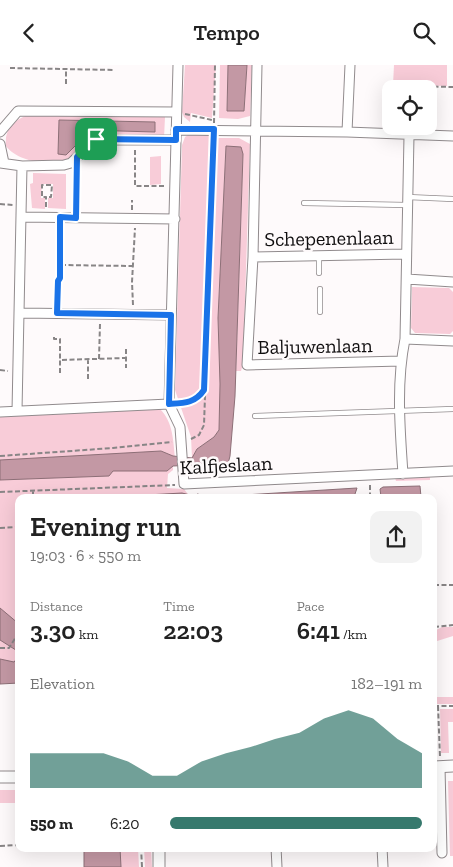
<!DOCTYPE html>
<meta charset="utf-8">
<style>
body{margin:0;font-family:"Zilla Slab",serif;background:#f2f2f2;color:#222;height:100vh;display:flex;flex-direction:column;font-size:19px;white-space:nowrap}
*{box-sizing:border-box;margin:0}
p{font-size:16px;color:#767676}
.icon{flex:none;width:28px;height:28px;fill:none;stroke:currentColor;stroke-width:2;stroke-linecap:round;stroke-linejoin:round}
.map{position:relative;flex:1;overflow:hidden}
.panel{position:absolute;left:15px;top:429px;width:422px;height:358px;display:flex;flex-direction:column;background:#fff;border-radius:10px;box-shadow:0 5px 20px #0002}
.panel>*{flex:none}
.controls{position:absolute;left:382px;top:15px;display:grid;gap:10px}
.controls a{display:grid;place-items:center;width:55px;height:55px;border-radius:10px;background:#fff;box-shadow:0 5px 20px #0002;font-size:25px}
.pin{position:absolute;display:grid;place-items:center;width:42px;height:42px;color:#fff;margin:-21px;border-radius:10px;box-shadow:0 2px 8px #0006}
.round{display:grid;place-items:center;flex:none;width:52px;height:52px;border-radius:10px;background:#f2f2f2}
.summary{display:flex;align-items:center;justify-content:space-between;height:85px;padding:0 15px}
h1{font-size:28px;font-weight:600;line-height:38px}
.stats{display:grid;grid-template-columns:repeat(3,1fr);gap:8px;height:85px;padding:5px 15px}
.stats div{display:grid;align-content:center}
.stats b{font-size:25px;font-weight:600}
.stats small{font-size:14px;font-weight:400}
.stats p{font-size:14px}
.chart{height:140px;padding:10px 15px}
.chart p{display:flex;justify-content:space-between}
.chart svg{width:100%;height:90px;margin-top:5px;fill:#36796d;opacity:.7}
ul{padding:0 15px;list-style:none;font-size:16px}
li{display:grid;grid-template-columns:80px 60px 1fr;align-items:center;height:38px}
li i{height:12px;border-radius:6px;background:#36796d}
header{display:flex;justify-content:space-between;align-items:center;height:65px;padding:0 15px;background:#fff;font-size:22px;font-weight:600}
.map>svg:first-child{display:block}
.green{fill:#f8ccd8;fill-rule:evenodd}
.water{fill:#c398a4;stroke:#8d6f77}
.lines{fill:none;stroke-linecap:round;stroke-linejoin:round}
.service-casing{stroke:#918b8d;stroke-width:6}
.minor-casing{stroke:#918b8d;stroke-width:11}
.tertiary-casing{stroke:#918b8d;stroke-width:13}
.path{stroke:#888586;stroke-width:2;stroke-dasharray:5 2.5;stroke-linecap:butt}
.service{stroke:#fff;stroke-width:4.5}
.minor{stroke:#fff;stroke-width:9}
.tertiary{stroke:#fff;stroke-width:11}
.route-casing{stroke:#fff;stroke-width:10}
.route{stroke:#1a73e8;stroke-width:6}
.labels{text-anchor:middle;stroke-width:5;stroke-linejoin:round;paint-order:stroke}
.street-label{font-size:20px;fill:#100e0f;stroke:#fefafb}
</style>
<header><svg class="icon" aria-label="back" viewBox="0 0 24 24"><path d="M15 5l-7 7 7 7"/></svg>Tempo<svg class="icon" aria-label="search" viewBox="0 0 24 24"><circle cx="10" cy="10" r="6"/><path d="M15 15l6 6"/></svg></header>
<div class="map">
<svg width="453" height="802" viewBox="0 0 453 802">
<rect width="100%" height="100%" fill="#fefafb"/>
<path class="green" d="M 185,0 L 216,0 L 212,53 L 191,48 L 190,57 L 184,52 L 182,47 Z
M 220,0 L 228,0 L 227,46 L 244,46 L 247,0 L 252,0 L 250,51 L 238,54 L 219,53 Z
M 394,0 L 447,0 L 447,21 L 393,20 Z
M 28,50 L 165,52 L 164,73 C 151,72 107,68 98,71 C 87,74 82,85 74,91 C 57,103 18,98 6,81 C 4,65 13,55 28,50 ZM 59,55 L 154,57 L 155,66 L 85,65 L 58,89 Z
M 191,68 L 211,68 L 216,73 L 239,73 L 250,79 L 243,299 L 241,306 L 236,306 L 243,89 L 226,82 L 218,253 L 220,319 L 219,365 L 214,372 L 197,384 L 192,393 L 191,372 L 175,325 L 182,80 L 185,72 Z
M 161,91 L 161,119 L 150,120 L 150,92 Z
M 33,108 L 66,109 L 66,144 L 48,143 L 48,133 L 53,133 L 53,119 L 42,119 L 41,133 L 45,133 L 45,144 L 32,143 L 30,119 L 33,118 Z
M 412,222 L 449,223 L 453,227 L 453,266 L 450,269 L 415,268 L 411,263 Z
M 157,341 C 173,355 173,373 175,393 L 0,398 L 0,349 Z
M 173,401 L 173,405 L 168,409 L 167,423 L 184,424 L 190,432 L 19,432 L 19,600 L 0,598 L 0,410 Z
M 430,411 L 430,415 L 396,416 L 395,413 Z
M 453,562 L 453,571 L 434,577 L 434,566 L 442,562 Z
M 434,632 L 453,632 L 453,639 L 434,639 Z
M 440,644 L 453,644 L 453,657 L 448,657 L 449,688 L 441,688 Z
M 448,716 L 453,716 L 453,791 L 450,791 Z
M 0,725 L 19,725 L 19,738 L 0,738 Z
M 120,783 L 138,783 L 139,802 L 121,802 Z
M 144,783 L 151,783 L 152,802 L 145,802 Z"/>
<path class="water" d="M 228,0 L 247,0 L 244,46 L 227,46 Z
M 59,55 L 155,57 L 155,67 L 85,65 L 82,74 L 66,90 L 58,89 Z
M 226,81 L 241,82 L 243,89 L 235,331 L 230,391 L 227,403 L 198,405 L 194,400 L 173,401 L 167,406 L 113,406 L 109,411 L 0,415 L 0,395 L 161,386 L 173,391 L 192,393 L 197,384 L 214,372 L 219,365 L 220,319 L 218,253 Z
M 420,421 L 421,432 L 381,432 L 380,424 L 383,422 Z
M 357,423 L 354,432 L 197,432 L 197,429 L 212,432 Z
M 182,428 L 190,430 L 190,432 L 112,432 Z
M 0,543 L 19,559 L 19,587 L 0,575 Z
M 19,591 L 19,618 L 0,619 L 0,594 L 14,597 Z
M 84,783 L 120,783 L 121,802 L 84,802 Z"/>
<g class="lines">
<defs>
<path id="service" d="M 407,132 L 453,134
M 304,138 L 407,140
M 319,191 L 319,208
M 320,224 L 320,247
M 255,351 L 453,344"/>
<path id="minor" d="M 178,0 L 169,339 L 180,362 L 184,419 L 453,406
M 257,0 L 253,192 L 247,300 L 401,296
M 176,65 L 347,67 L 453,71
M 0,67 L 18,46 L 176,47
M 347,67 L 350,0
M 0,79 L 4,98
M 0,98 L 22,101 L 64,100 L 71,98 L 95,75 L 176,75
M 21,152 L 175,154
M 253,192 L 405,189
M 407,214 L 453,217
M 20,248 L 171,250
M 405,274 L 453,276
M 17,346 L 22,101
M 0,347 L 169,339
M 403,409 C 400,364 396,319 405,274 L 409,71
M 440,702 L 442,788
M 276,782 L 277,802
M 382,782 L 383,802"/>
<path id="tertiary" d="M 434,702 L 453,701
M 0,712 L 19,712
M 159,782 L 159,802"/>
</defs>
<use href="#service" class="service-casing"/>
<use href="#minor" class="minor-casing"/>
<use href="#tertiary" class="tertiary-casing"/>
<path class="path" d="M 10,3 L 115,5
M 66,19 L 66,5
M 411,21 L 453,22
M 185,49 L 212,55
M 214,58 L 215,0
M 135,85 L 135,121 L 166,121
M 0,139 L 13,140
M 46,142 L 46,132 L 42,132 L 42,120 L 52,120 L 51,132 L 46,132
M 76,143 L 77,105
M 132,145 L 132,135
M 61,200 L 132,201
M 58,238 L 62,182 L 60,180 L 60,163
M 133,240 L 132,217 L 135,163
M 54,272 L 54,274 L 60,274 L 60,295
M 126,284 L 126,303
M 88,294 L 88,314
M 99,294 L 100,259
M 0,305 L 8,306
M 60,308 L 60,295 L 126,293
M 180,338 L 197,334 L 204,325
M 191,374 L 199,370 L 204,360 L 214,75
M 0,391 L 113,383 L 172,377
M 370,420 L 370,432
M 33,426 L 33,432
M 0,427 L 175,420
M 0,463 L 19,462
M 434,520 L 453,520
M 434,562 L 453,560
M 0,583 L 9,583 L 19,567
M 434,641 L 453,641
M 438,641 L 440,692
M 0,781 L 19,780
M 141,782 L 142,802"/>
<use href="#service" class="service"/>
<use href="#minor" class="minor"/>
<use href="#tertiary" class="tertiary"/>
</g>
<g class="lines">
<defs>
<path id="route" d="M 176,64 L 214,64 L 204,325 C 195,338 185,338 169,339 L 171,250 L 57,248 L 58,216 L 60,213 L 60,152 L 76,153 L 77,92 L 96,74 L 176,75 Z"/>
</defs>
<use href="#route" class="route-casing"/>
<use href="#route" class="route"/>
</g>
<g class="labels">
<g class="street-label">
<text transform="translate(329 173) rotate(-1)" y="7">Schepenenlaan</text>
<text transform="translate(315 281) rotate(-1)" y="7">Baljuwenlaan</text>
<text transform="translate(226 400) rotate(-3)" y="7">Kalfjeslaan</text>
</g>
</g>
</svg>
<div class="controls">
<a><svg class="icon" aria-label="locate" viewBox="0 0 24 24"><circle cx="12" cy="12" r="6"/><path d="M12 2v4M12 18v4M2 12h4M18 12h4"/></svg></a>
</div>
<div class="pin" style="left:96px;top:74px;background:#1e9e55"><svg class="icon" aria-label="arrive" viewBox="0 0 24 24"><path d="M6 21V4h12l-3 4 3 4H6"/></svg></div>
<section class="panel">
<div class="summary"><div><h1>Evening run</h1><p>19:03 · 6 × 550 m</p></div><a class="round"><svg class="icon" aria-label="share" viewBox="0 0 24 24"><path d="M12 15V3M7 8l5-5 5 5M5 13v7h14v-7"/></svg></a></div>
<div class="stats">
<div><p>Distance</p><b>3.30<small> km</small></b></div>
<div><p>Time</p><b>22:03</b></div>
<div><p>Pace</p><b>6:41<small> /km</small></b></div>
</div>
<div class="chart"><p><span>Elevation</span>182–191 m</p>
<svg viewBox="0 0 160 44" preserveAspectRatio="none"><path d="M0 44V27L10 27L20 27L30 27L40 31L50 38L60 38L70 31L80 27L90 24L100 20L110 17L120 10L130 6L140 10L150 20L160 27V44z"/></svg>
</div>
<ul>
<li><b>550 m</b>6:20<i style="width:100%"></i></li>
</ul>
</section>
</div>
